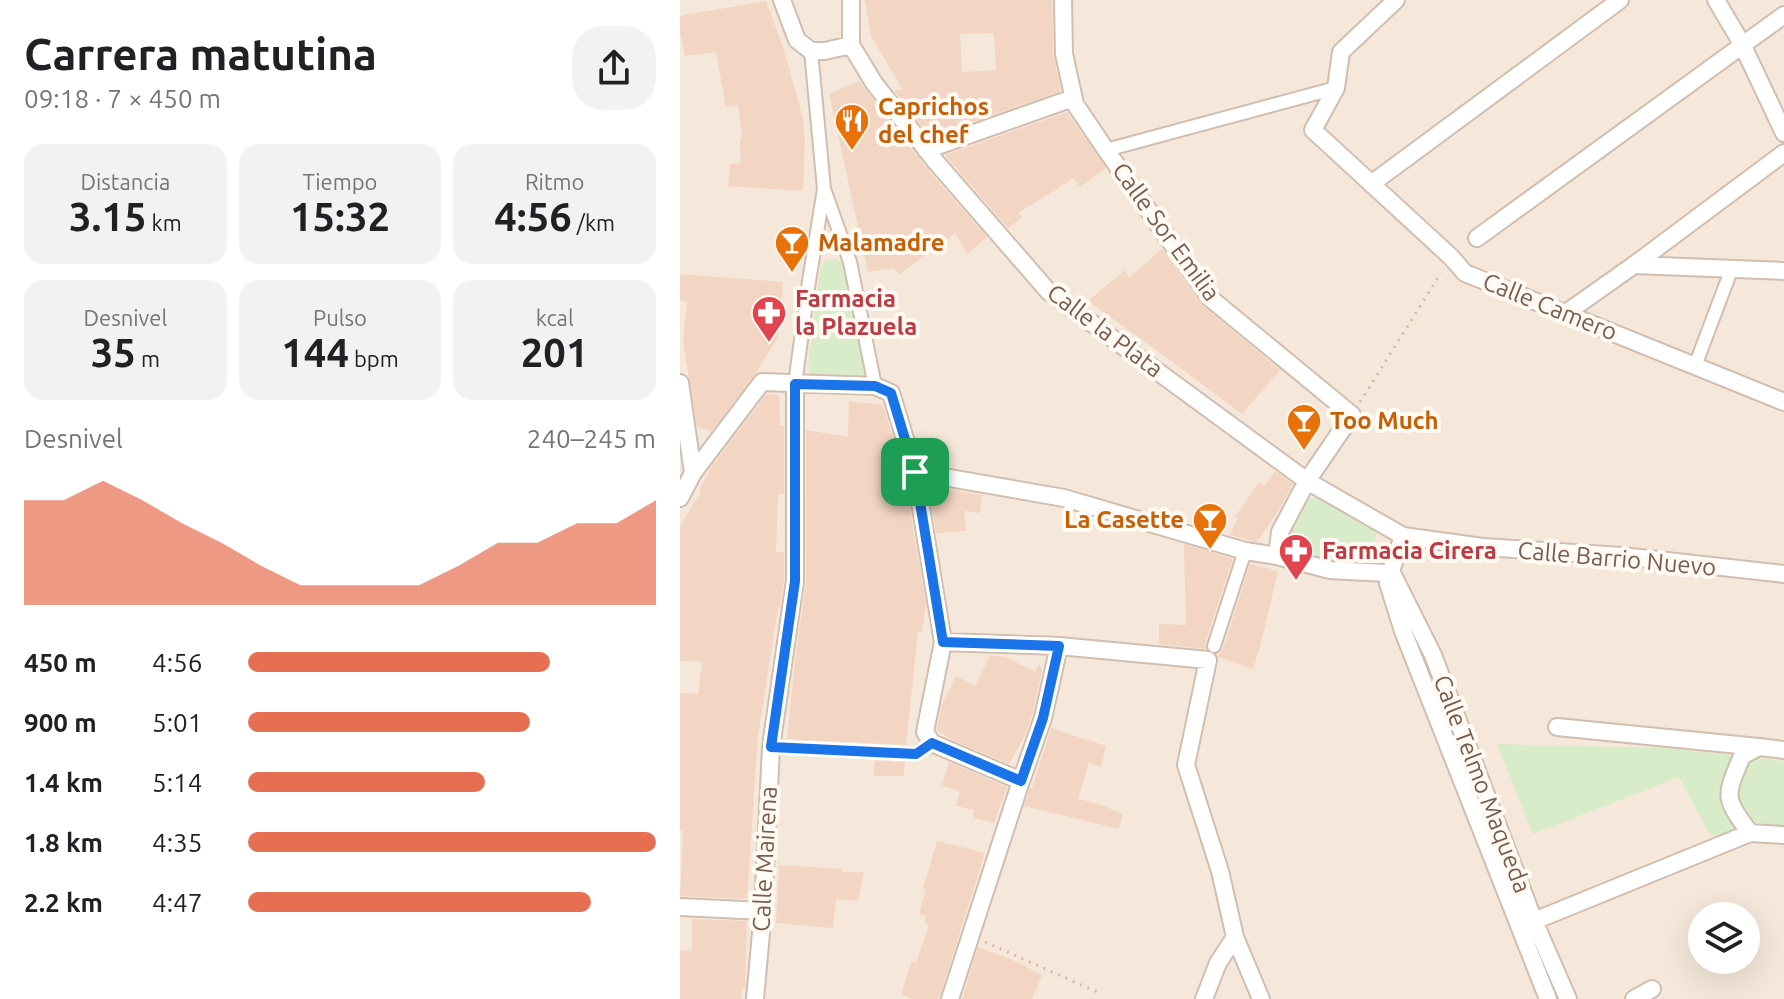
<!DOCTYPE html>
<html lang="es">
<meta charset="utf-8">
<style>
body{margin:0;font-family:Ubuntu,sans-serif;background:#f2f2f2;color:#202124;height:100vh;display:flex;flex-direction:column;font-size:30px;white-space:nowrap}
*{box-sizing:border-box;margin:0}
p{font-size:26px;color:#757577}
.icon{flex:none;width:44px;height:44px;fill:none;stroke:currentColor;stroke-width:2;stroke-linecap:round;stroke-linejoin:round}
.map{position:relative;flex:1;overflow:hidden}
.side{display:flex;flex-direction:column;background:#fff;width:680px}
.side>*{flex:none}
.tools{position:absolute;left:1008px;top:902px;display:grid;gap:16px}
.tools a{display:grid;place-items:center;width:72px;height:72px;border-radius:50%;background:#fff;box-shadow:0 8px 32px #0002;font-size:40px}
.pin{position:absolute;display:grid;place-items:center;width:68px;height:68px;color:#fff;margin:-34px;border-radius:16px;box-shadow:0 4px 12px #0006}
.round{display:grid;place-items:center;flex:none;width:84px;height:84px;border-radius:32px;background:#f2f2f2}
.headline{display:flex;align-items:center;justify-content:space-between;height:136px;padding:0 24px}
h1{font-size:44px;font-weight:700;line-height:60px}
.figures{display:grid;grid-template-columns:repeat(3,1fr);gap:12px;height:136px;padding:8px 24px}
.figures div{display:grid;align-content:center;border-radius:20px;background:#f2f2f2;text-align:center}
.figures b{font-size:40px;font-weight:700}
.figures small{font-size:22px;font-weight:400}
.figures p{font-size:22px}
.chart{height:224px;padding:16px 24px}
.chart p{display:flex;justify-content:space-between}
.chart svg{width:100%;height:144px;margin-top:8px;fill:#e76f51;opacity:.7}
ul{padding:0 24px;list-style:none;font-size:26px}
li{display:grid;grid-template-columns:128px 96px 1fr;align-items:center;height:60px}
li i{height:20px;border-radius:10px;background:#e76f51}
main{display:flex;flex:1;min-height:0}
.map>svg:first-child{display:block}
.residential{fill:#f5e8da;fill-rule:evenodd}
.green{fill:#d8ecc9}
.building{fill:#f3d5c3;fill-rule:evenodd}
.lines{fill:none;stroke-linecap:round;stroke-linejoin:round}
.pedestrian-casing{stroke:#d1beb0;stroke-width:16}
.minor-casing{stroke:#d1beb0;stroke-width:20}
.path{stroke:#d9b8a5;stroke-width:3;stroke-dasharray:2 6;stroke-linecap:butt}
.pedestrian{stroke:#fff;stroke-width:12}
.minor{stroke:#fff;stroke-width:16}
.route-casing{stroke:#fff;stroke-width:16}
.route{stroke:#1a73e8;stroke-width:10}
.labels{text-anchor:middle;stroke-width:8;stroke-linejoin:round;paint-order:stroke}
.food-label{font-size:24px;font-weight:bold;fill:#c56008;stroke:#fffaf3;text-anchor:start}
.street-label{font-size:24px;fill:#7a5c4d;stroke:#fffaf3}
.health-label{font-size:24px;font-weight:bold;fill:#be3a42;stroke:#fffaf3;text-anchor:start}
</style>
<main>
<section class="side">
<div class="headline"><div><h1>Carrera matutina</h1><p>09:18 · 7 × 450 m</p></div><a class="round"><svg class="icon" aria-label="share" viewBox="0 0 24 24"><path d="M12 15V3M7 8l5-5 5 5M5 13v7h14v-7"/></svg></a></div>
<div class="figures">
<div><p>Distancia</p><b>3.15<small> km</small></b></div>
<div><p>Tiempo</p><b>15:32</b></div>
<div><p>Ritmo</p><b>4:56<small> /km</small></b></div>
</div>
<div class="figures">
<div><p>Desnivel</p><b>35<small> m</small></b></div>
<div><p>Pulso</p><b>144<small> bpm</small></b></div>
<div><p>kcal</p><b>201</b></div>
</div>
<div class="chart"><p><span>Desnivel</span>240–245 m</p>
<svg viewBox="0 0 160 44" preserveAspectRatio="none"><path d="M0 44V12L10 12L20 6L30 12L40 19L50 25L60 32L70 38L80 38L90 38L100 38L110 32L120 25L130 25L140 19L150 19L160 12V44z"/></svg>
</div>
<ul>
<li><b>450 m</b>4:56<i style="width:74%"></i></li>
<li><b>900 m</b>5:01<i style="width:69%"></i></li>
<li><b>1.4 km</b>5:14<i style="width:58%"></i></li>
<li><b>1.8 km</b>4:35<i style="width:100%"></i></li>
<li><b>2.2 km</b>4:47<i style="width:84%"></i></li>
</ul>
</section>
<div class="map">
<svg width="1104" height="999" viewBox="0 0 1104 999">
<rect width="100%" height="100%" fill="#fdf6ec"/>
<path class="residential" d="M 0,0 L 1104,0 L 1104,999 L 0,999 ZM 1022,916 L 1066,916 L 1066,960 L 1022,960 Z"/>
<path class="green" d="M 155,259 L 162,262 L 166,268 L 187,373 L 180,381 L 132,376 L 128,368 L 140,271 L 145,261 Z
M 637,496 L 693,523 L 697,532 L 689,564 L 676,569 L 613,556 L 605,548 L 603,538 L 627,500 Z
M 817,744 L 986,748 L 1104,761 L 1104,832 L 1030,835 L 999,777 L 853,834 Z"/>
<path class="building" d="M 185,0 L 372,0 L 373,54 L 381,91 L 250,137 L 214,90 L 223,90 L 191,36 ZM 314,33 L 316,70 L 282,72 L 280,34 Z
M 86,1 L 103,47 L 123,118 L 125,141 L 123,191 L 48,186 L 50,164 L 61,163 L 60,139 L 62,138 L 58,105 L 46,107 L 36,52 L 5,56 L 0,33 L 0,16 Z
M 179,81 L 247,169 L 307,237 L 287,254 L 275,233 L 219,275 L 214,268 L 188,272 L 149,94 Z
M 387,112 L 426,168 L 400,187 L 393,178 L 375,190 L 338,213 L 342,218 L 328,228 L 265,155 Z
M 482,249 L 523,306 L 600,370 L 562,414 L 490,360 L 408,301 L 445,270 L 449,278 Z
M 0,274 L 103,282 L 98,337 L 76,373 L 31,432 L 17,426 L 3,342 L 7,302 L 0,300 Z
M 87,394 L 99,395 L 100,426 L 104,426 L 104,494 L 98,494 L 96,552 L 104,552 L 104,580 L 100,608 L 98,608 L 78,736 L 67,899 L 0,896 L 3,831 L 0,831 L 0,693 L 18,694 L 22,662 L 0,661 L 0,526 L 21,492 L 19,490 L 32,466 Z
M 169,401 L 203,405 L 224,474 L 246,604 L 242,632 L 238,632 L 226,745 L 107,739 L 115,661 L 126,581 L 126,430 L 168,437 Z
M 595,471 L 613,484 L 599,510 L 577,542 L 550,535 L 558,518 L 555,517 L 579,482 L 585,486 Z
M 261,488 L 302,495 L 300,513 L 284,511 L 286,531 L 256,533 L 251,499 Z
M 504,544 L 553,559 L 525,643 L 526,649 L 479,644 L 479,624 L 506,625 Z
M 570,564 L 598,571 L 580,647 L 573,669 L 538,657 L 538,655 L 543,649 Z
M 310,655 L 326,657 L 355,672 L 359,664 L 362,671 L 352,715 L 345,735 L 329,764 L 272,740 L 257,730 L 262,704 L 276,676 L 295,686 Z
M 371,728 L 426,746 L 421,767 L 409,762 L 398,799 L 419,804 L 443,814 L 439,829 L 344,806 L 350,788 L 352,789 Z
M 195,761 L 225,762 L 224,776 L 194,776 Z
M 269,762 L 327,787 L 314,823 L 293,818 L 294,810 L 276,806 L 280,791 L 262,786 Z
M 257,841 L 305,853 L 259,999 L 234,999 L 221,995 L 232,961 L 236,963 L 249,925 L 244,923 L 246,916 L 239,914 L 246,889 L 243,888 Z
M 99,865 L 162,869 L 162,872 L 184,872 L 178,901 L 156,899 L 153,928 L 96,923 Z
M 12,919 L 67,921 L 65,982 L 65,989 L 62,988 L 61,999 L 0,999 L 0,950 L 12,951 Z
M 298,947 L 335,961 L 362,975 L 352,999 L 282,999 Z"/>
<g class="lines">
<defs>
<path id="pedestrian" d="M 131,51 L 144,189
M 426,150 L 656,88
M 1015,366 L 1052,268
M 115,384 L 129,281 L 144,189 L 170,262 L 195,386
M 534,646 L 565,551
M 91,747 L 236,754 L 252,743"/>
<path id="minor" d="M 102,0 L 117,40 L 131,51 L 145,51 L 171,45
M 171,0 L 171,45 L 194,83 L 256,162 L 368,291 L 627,481 L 672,415 L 530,298 L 426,150 L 395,104 L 384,54 L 383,0
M 716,0 L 661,52 L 656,88 L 633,130 L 771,257 L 785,273 L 1104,402
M 1036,0 L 1062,44 L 1104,133
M 246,150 L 393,98
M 691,184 L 940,0
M 797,238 L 1104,15
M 954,265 L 1104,271
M 886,313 L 954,265 L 1104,153
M 0,383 L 13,473
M 235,472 L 384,498 L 565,551 L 597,556 L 650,570 L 705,573 L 711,571 L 723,536 L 627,481 L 600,532 L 597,556
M 0,498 L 13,473 L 82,382 L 195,386 L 211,393 L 235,472 L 263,642 L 245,732 L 252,743 L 341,781
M 723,536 L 803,547 L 942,556 L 1104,574
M 711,571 L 753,655 L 854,921 L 888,999
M 708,583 L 723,631 L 868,999
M 263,642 L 379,646 L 528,660 L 506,765 L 540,871 L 555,937 L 581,999
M 877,727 L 1079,747
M 1070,833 C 1043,796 1045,797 1062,756 L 1079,747 L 1104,750
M 0,907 L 83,911
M 854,921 L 1070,833 L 1104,835
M 75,999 L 83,911 L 91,747 L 115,581 L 115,384
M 270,999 L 341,781 L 363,718 L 379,646
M 524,999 L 538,963 L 555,937
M 954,999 L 972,989"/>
</defs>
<use href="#pedestrian" class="pedestrian-casing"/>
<use href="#minor" class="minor-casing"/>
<path class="path" d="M 680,402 L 761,273
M 305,942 L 417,992"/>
<use href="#pedestrian" class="pedestrian"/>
<use href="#minor" class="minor"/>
</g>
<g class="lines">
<defs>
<path id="route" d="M 115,384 L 195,386 L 211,393 L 235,472 L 263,642 L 379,646 L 363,718 L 341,781 L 252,743 L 236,754 L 91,747 L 115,581 Z"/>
</defs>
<use href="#route" class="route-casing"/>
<use href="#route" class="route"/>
</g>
<defs>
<symbol id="restaurant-pin" viewBox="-11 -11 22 30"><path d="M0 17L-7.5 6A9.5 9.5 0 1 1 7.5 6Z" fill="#e8710a" stroke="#fffaf3"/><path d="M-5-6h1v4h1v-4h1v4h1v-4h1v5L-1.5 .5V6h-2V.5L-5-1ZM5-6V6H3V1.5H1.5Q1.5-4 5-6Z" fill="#fff"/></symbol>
<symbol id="bar-pin" viewBox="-11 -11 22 30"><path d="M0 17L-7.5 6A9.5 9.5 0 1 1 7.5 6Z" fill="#e8710a" stroke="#fffaf3"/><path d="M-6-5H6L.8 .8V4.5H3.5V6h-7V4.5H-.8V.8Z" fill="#fff"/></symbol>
<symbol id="pharmacy-pin" viewBox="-11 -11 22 30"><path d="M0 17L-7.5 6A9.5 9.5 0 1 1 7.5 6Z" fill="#e0444e" stroke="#fffaf3"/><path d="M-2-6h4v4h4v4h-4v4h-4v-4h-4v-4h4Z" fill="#fff"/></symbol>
</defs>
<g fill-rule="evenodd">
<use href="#restaurant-pin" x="152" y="101" width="40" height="54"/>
<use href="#bar-pin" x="92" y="223" width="40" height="54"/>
<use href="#pharmacy-pin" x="69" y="293" width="40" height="54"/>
<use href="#bar-pin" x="604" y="401" width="40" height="54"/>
<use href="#bar-pin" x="510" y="500" width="40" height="54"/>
<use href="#pharmacy-pin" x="596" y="531" width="40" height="54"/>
</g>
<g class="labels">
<g class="food-label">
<text x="198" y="115">Caprichos<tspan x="198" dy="28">del chef</tspan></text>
<text x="138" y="251">Malamadre</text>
<text x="650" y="429">Too Much</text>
<text x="504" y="528" text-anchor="end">La Casette</text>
</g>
<g class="street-label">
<text transform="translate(486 232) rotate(54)" y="8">Calle Sor Emilia</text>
<text transform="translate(870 307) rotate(22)" y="8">Calle Camero</text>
<text transform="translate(425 331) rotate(37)" y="8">Calle la Plata</text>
<text transform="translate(937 559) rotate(5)" y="8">Calle Barrio Nuevo</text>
<text transform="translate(802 784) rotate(69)" y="8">Calle Telmo Maqueda</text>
<text transform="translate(85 859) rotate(-87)" y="8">Calle Mairena</text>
</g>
<g class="health-label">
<text x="115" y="307">Farmacia<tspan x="115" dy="28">la Plazuela</tspan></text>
<text x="642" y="559">Farmacia Cirera</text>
</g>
</g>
</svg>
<div class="tools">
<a><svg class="icon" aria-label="layers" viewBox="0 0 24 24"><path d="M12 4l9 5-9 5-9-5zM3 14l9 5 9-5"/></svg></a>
</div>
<div class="pin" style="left:235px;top:472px;background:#1e9e55"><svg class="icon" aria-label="arrive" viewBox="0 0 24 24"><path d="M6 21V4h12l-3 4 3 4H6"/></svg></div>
</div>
</main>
